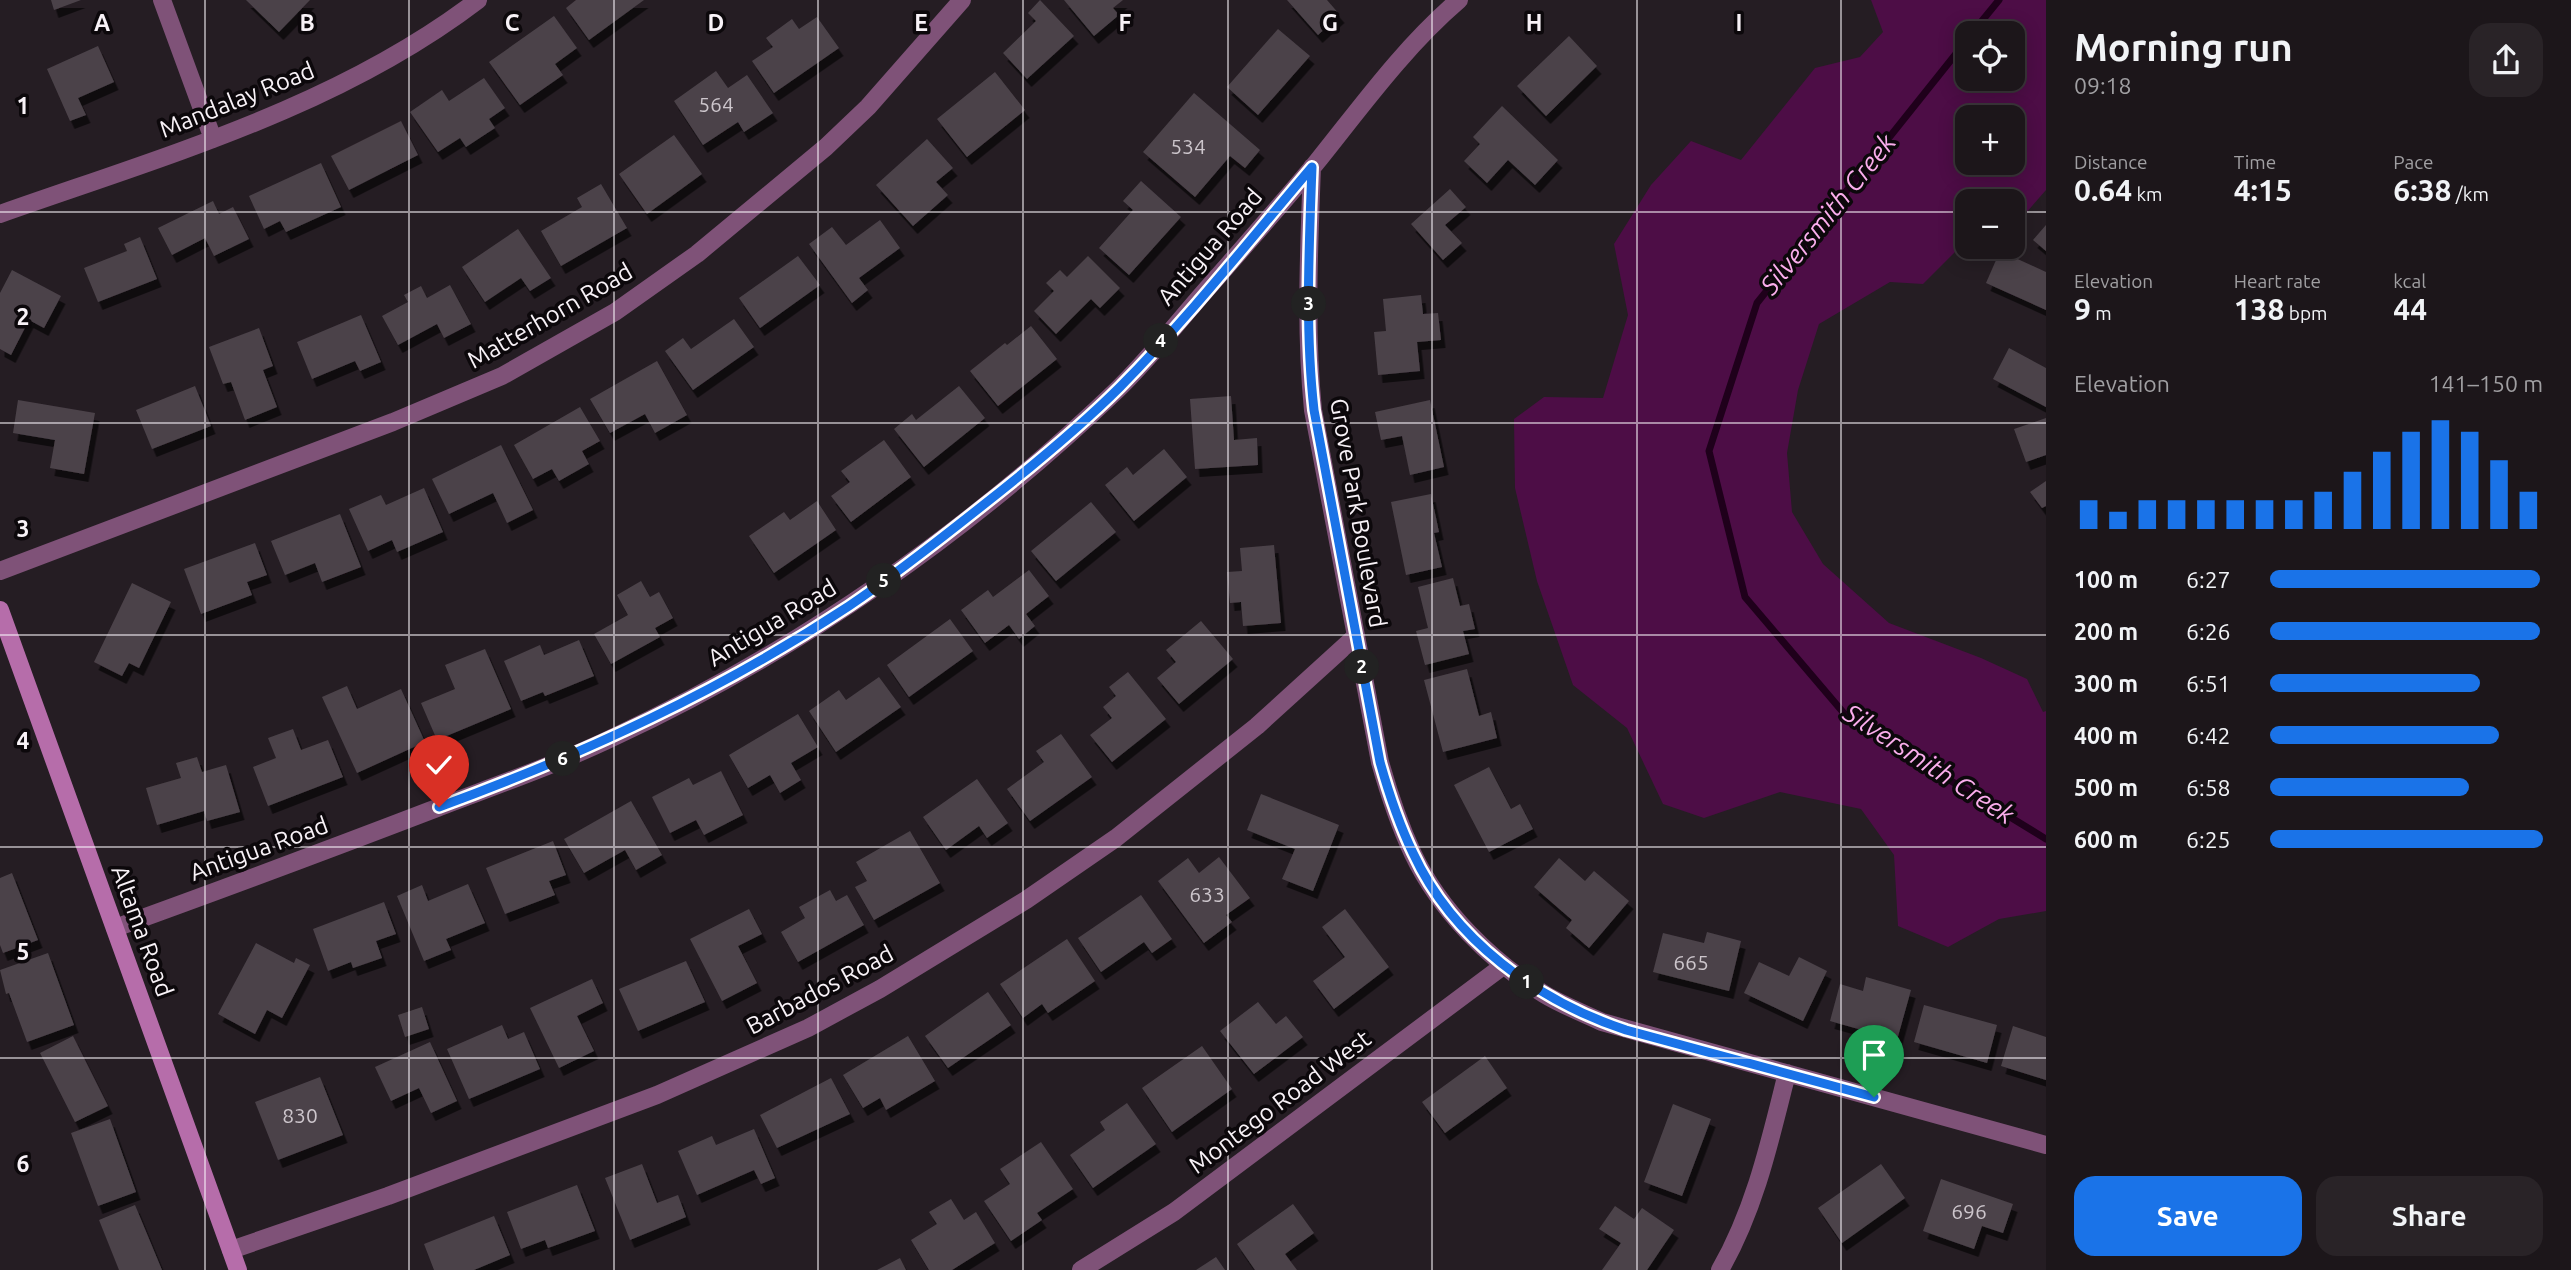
<!DOCTYPE html>
<meta charset="utf-8">
<style>
body{margin:0;font-family:Ubuntu,sans-serif;background:#292327;color:#f1f3f6;height:100vh;display:flex;flex-direction:column;font-size:26px;white-space:nowrap}
*{box-sizing:border-box;margin:0}
p{font-size:23px;color:#a09fa2}
.icon{flex:none;width:38px;height:38px;fill:none;stroke:currentColor;stroke-width:2;stroke-linecap:round;stroke-linejoin:round}
.map{position:relative;flex:1;overflow:hidden}
.details{display:flex;flex-direction:column;background:#1c161a;width:525px}
.details>*{flex:none}
.tools{position:absolute;left:1955px;top:21px;display:grid;gap:14px}
.tools a{display:grid;place-items:center;width:70px;height:70px;border-radius:14px;background:#1c161a;box-shadow:0 4px 18px #0003,0 0 0 2px #3a3539;font-size:35px}
.pin{position:absolute;display:grid;place-items:center;width:60px;height:60px;color:#fff;margin:-72px -30px;border-radius:50% 50% 50% 0;rotate:-45deg;box-shadow:0 0 7px #0007}
.pin .icon{rotate:45deg}
.km{position:absolute;width:35px;height:35px;margin:-18px;border-radius:50%;background:#222;color:#fff;font-size:19px;line-height:35px;text-align:center}
.round{display:grid;place-items:center;flex:none;width:74px;height:74px;border-radius:21px;background:#292327}
.head{display:flex;align-items:center;justify-content:space-between;height:119px;padding:0 28px}
h1{font-size:38px;font-weight:700;line-height:52px}
.stats{display:grid;grid-template-columns:repeat(3,1fr);gap:10px;height:119px;padding:7px 28px}
.stats div{display:grid;align-content:center}
.stats b{font-size:30px;font-weight:700}
.stats small{font-size:19px;font-weight:400}
.stats p{font-size:19px}
.chart{height:196px;padding:14px 28px}
.chart p{display:flex;justify-content:space-between}
.chart svg{width:100%;height:126px;margin-top:7px;stroke:#1a73e8;stroke-width:6}
.button{display:flex;gap:14px;margin-top:auto;padding:14px 28px}
.button a{flex:1;height:80px;border-radius:21px;background:#1a73e8;color:#fff;font-size:28px;font-weight:700;line-height:80px;text-align:center}
.button a+a{background:#292327;color:#f1f3f6}
ul{padding:0 28px;list-style:none;font-size:23px}
li{display:grid;grid-template-columns:112px 84px 1fr;align-items:center;height:52px}
li i{height:18px;border-radius:9px;background:#1a73e8}
main{display:flex;flex:1;min-height:0}
.map>svg:first-child{display:block}
.green{fill:#4d0d46;fill-rule:evenodd}
.lines{fill:none;stroke-linecap:round;stroke-linejoin:round}
.stream{stroke:#1f001b;stroke-width:7}
.building{fill:#4b4249;filter:url(#shadow)}
.street{stroke:#7f5278;stroke-width:18}
.secondary{stroke:#b66daa;stroke-width:18}
.route-casing{stroke:#fff;stroke-width:14}
.route{stroke:#1a73e8;stroke-width:9}
.grid{fill:none;stroke:#f8f2f7;stroke-width:2;stroke-opacity:0.55}
.labels{text-anchor:middle;stroke-width:7;stroke-linejoin:round;paint-order:stroke}
.number-label{font-size:21px;fill:#cdc6cc}
.street-label{font-size:24px;fill:#f8f2f7;stroke:#0c080b}
.water-label{font-size:26px;font-style:italic;fill:#faadec;stroke:#0c080b}
.grid-label{font-size:23px;text-anchor:middle;font-weight:bold;fill:#f8f2f7;stroke:#0c080b;stroke-width:7;stroke-linejoin:round;paint-order:stroke}
</style>
<main>
<div class="map">
<svg width="2046" height="1270" viewBox="0 0 2046 1270">
<defs>
<filter id="shadow"><feDropShadow dx="4.5" dy="8" stdDeviation="0" flood-color="#0009"/></filter>
</defs>
<rect width="100%" height="100%" fill="#251d23"/>
<path class="green" d="M 1871,0 L 2046,0 L 2046,190 L 2013,228 L 2012,201 L 1967,201 L 1967,240 L 1923,284 L 1890,282 L 1819,324 L 1798,390 L 1787,453 L 1792,512 L 1823,564 L 1889,623 L 1981,658 L 2027,679 L 2043,712 L 2046,711 L 2046,911 L 1999,919 L 1948,947 L 1898,926 L 1894,855 L 1861,809 L 1780,792 L 1704,818 L 1663,804 L 1627,728 L 1573,685 L 1537,581 L 1515,488 L 1514,419 L 1544,397 L 1603,398 L 1628,315 L 1614,244 L 1651,185 L 1691,141 L 1741,160 L 1815,68 L 1860,57 L 1883,32 ZM 1967,33 L 2012,33 L 2012,79 L 1967,79 ZM 1967,117 L 2012,117 L 2012,163 L 1967,163 Z"/>
<g class="lines">
<path class="stream" d="M 1972,33 L 1999,0
M 1967,40 L 1757,303 L 1709,451 L 1745,597 L 1848,718 L 2046,839"/>
</g>
<path class="building" d="M 51,0 L 81,0 L 54,10 Z
M 246,0 L 310,0 L 279,32 Z
M 576,0 L 644,0 L 589,40 L 566,8 Z
M 1040,0 L 1074,36 L 1027,79 L 1003,53 L 1036,21 L 1028,13 Z
M 1064,0 L 1123,0 L 1113,8 L 1119,15 L 1094,36 Z
M 1287,0 L 1327,0 L 1340,15 L 1318,35 Z
M 554,16 L 577,48 L 555,64 L 563,75 L 520,105 L 489,62 Z
M 817,17 L 839,48 L 774,93 L 752,61 L 773,47 L 766,38 L 792,19 L 799,29 Z
M 1278,29 L 1310,56 L 1258,115 L 1227,87 Z
M 1569,36 L 1597,66 L 1546,116 L 1517,86 Z
M 98,46 L 114,82 L 78,98 L 86,115 L 70,121 L 47,69 Z
M 716,71 L 728,88 L 747,75 L 773,113 L 744,132 L 738,122 L 703,145 L 674,101 Z
M 995,72 L 1025,110 L 967,157 L 937,119 Z
M 484,78 L 505,108 L 489,119 L 495,128 L 466,147 L 460,138 L 438,152 L 410,112 L 442,90 L 449,101 Z
M 1194,93 L 1260,150 L 1245,168 L 1230,156 L 1195,197 L 1143,152 Z
M 1502,106 L 1558,160 L 1535,185 L 1508,160 L 1487,183 L 1464,161 L 1480,144 L 1473,137 Z
M 401,121 L 418,155 L 349,190 L 331,156 Z
M 674,135 L 702,174 L 647,214 L 619,174 Z
M 927,139 L 953,168 L 936,182 L 948,195 L 913,226 L 876,185 Z
M 321,163 L 341,207 L 286,232 L 280,221 L 264,229 L 249,196 Z
M 1141,181 L 1181,217 L 1129,275 L 1099,248 L 1133,210 L 1123,201 Z
M 601,184 L 627,228 L 561,266 L 541,231 L 582,207 L 577,198 Z
M 1450,189 L 1466,207 L 1445,225 L 1462,243 L 1443,260 L 1411,224 Z
M 213,201 L 219,214 L 233,207 L 249,239 L 214,256 L 205,238 L 172,255 L 158,228 Z
M 880,220 L 900,248 L 859,278 L 868,290 L 852,303 L 809,244 L 832,227 L 846,245 Z
M 2046,225 L 2046,251 L 2033,240 Z
M 518,229 L 551,278 L 530,291 L 521,278 L 485,302 L 462,267 Z
M 140,237 L 157,279 L 98,302 L 84,268 L 127,251 L 124,244 Z
M 2000,251 L 2046,272 L 2046,310 L 1986,283 Z
M 798,256 L 820,285 L 760,328 L 739,298 Z
M 1088,256 L 1120,288 L 1100,308 L 1091,299 L 1056,334 L 1034,311 L 1054,291 L 1046,283 L 1060,270 L 1067,277 Z
M 12,270 L 61,296 L 44,328 L 29,320 L 11,355 L 0,349 L 0,293 Z
M 450,285 L 471,324 L 444,338 L 437,324 L 398,345 L 382,316 L 408,302 L 404,295 L 421,286 L 427,298 Z
M 1421,295 L 1423,314 L 1438,313 L 1441,340 L 1417,342 L 1420,371 L 1378,375 L 1374,332 L 1386,331 L 1383,299 Z
M 361,315 L 381,362 L 360,371 L 355,361 L 312,379 L 297,342 Z
M 734,319 L 754,347 L 693,390 L 665,351 L 683,338 L 691,349 Z
M 1031,326 L 1057,359 L 998,406 L 970,371 L 1005,343 L 1007,345 Z
M 259,328 L 273,366 L 263,370 L 277,407 L 245,420 L 231,382 L 223,384 L 209,347 Z
M 2009,348 L 2046,368 L 2046,407 L 1993,379 Z
M 657,361 L 687,415 L 655,433 L 645,414 L 610,433 L 590,399 Z
M 195,386 L 211,426 L 152,449 L 136,410 Z
M 959,386 L 985,418 L 924,467 L 894,429 L 912,414 L 916,420 Z
M 1231,396 L 1234,440 L 1257,438 L 1258,465 L 1195,469 L 1190,399 Z
M 18,400 L 95,413 L 84,474 L 50,468 L 55,440 L 13,433 Z
M 1430,400 L 1444,467 L 1410,475 L 1402,436 L 1381,440 L 1375,412 Z
M 580,407 L 600,441 L 582,451 L 589,464 L 559,481 L 552,469 L 533,479 L 514,445 Z
M 2046,418 L 2046,455 L 2026,462 L 2014,429 Z
M 884,440 L 911,477 L 851,522 L 831,496 L 850,482 L 841,471 Z
M 501,445 L 533,510 L 507,523 L 493,493 L 449,514 L 432,479 Z
M 1164,449 L 1187,477 L 1134,521 L 1105,485 L 1127,467 L 1133,475 Z
M 2046,481 L 2046,506 L 2042,508 L 2030,492 Z
M 424,488 L 443,532 L 397,552 L 392,540 L 368,551 L 349,509 L 381,495 L 386,505 Z
M 1431,494 L 1439,532 L 1434,533 L 1442,567 L 1406,575 L 1391,502 Z
M 817,501 L 836,530 L 774,573 L 749,536 L 784,512 L 790,520 Z
M 1091,502 L 1116,532 L 1056,581 L 1031,551 Z
M 340,514 L 361,567 L 322,582 L 315,563 L 285,575 L 271,541 Z
M 255,543 L 267,575 L 247,582 L 252,595 L 201,614 L 184,569 Z
M 1274,545 L 1281,623 L 1243,626 L 1241,602 L 1230,603 L 1227,572 L 1242,571 L 1240,548 Z
M 1029,570 L 1049,596 L 1026,614 L 1035,626 L 1019,639 L 1009,625 L 985,643 L 961,610 L 988,590 L 993,597 Z
M 1453,578 L 1460,606 L 1469,604 L 1475,629 L 1463,631 L 1469,654 L 1425,665 L 1416,631 L 1428,628 L 1418,587 Z
M 641,581 L 650,597 L 659,592 L 673,618 L 655,628 L 660,637 L 611,664 L 594,634 L 628,615 L 617,595 Z
M 132,583 L 171,602 L 139,668 L 129,663 L 122,676 L 94,662 Z
M 950,619 L 973,651 L 909,697 L 887,665 Z
M 1201,621 L 1233,659 L 1179,704 L 1157,678 L 1176,662 L 1166,650 Z
M 579,640 L 594,676 L 545,696 L 543,692 L 521,701 L 504,661 L 540,645 L 544,655 Z
M 485,649 L 511,709 L 437,740 L 421,703 L 455,689 L 445,665 Z
M 1467,669 L 1479,716 L 1491,712 L 1497,738 L 1443,752 L 1424,680 Z
M 1128,672 L 1166,719 L 1112,762 L 1090,735 L 1112,718 L 1103,707 L 1116,696 L 1109,687 Z
M 879,677 L 901,707 L 836,752 L 809,711 L 839,690 L 846,700 Z
M 347,686 L 357,709 L 401,689 L 425,742 L 357,773 L 322,697 Z
M 798,714 L 818,747 L 791,763 L 801,780 L 780,793 L 770,775 L 748,788 L 729,755 Z
M 293,729 L 301,750 L 328,740 L 343,777 L 268,806 L 253,767 L 276,758 L 268,738 Z
M 1061,734 L 1092,777 L 1030,821 L 1007,789 L 1044,762 L 1036,751 Z
M 197,757 L 202,772 L 226,765 L 240,812 L 207,821 L 204,811 L 157,825 L 146,788 L 181,778 L 176,763 Z
M 1489,767 L 1511,809 L 1520,804 L 1533,829 L 1489,852 L 1454,785 Z
M 721,771 L 743,815 L 704,835 L 696,820 L 670,833 L 652,797 L 689,778 L 693,785 Z
M 977,779 L 1008,823 L 987,838 L 979,826 L 946,850 L 923,817 Z
M 1261,794 L 1339,825 L 1313,891 L 1282,879 L 1295,849 L 1247,830 Z
M 631,801 L 662,855 L 636,870 L 625,850 L 584,873 L 564,839 Z
M 910,831 L 940,883 L 874,920 L 855,887 L 867,881 L 856,862 Z
M 553,841 L 566,875 L 549,881 L 555,895 L 505,914 L 486,868 Z
M 1219,857 L 1250,898 L 1226,915 L 1232,922 L 1204,943 L 1158,881 L 1188,858 L 1199,873 Z
M 1559,858 L 1585,881 L 1594,871 L 1629,901 L 1589,948 L 1566,928 L 1572,920 L 1534,887 Z
M 12,873 L 38,940 L 3,953 L 0,945 L 0,878 Z
M 468,884 L 485,923 L 446,939 L 451,950 L 424,961 L 397,896 L 422,885 L 428,901 Z
M 830,890 L 836,901 L 847,895 L 864,925 L 798,962 L 781,932 L 805,918 L 799,907 Z
M 1141,895 L 1172,939 L 1152,953 L 1144,942 L 1101,972 L 1078,938 Z
M 384,902 L 396,934 L 376,941 L 382,958 L 353,968 L 351,962 L 328,971 L 313,929 Z
M 749,909 L 762,934 L 738,946 L 757,983 L 722,1001 L 690,939 Z
M 1345,909 L 1389,967 L 1334,1009 L 1313,981 L 1345,957 L 1322,927 Z
M 1707,932 L 1741,941 L 1729,991 L 1653,972 L 1663,933 L 1704,943 Z
M 1067,939 L 1095,981 L 1048,1013 L 1042,1004 L 1023,1018 L 1000,984 Z
M 256,943 L 294,963 L 296,958 L 310,965 L 282,1018 L 267,1010 L 255,1034 L 218,1014 Z
M 48,953 L 74,1025 L 27,1042 L 9,993 L 6,994 L 0,970 Z
M 1799,957 L 1827,971 L 1803,1021 L 1744,993 L 1759,962 L 1789,976 Z
M 686,961 L 705,1002 L 638,1031 L 619,989 Z
M 1866,977 L 1911,990 L 1897,1040 L 1830,1021 L 1840,984 L 1863,991 Z
M 592,979 L 603,1003 L 577,1016 L 594,1051 L 559,1068 L 530,1008 Z
M 988,992 L 1011,1025 L 948,1068 L 925,1036 Z
M 1258,1002 L 1276,1024 L 1286,1016 L 1303,1037 L 1254,1074 L 1220,1031 Z
M 1924,1005 L 1997,1025 L 1987,1063 L 1914,1042 Z
M 422,1007 L 429,1029 L 405,1037 L 398,1015 Z
M 502,1025 L 508,1039 L 524,1032 L 540,1069 L 469,1099 L 447,1049 Z
M 2013,1026 L 2046,1037 L 2046,1080 L 2001,1066 Z
M 73,1036 L 108,1106 L 75,1122 L 40,1053 Z
M 908,1036 L 935,1081 L 886,1110 L 880,1098 L 863,1108 L 843,1075 Z
M 430,1042 L 457,1101 L 431,1113 L 419,1088 L 391,1101 L 375,1067 Z
M 1202,1046 L 1232,1089 L 1172,1132 L 1142,1088 Z
M 1485,1056 L 1507,1088 L 1445,1133 L 1422,1102 Z
M 320,1077 L 343,1135 L 278,1160 L 255,1102 Z
M 831,1078 L 850,1114 L 777,1148 L 760,1115 Z
M 1127,1103 L 1156,1144 L 1093,1188 L 1070,1155 L 1105,1130 L 1100,1122 Z
M 1673,1104 L 1711,1119 L 1682,1196 L 1644,1182 Z
M 110,1119 L 136,1192 L 98,1206 L 71,1133 Z
M 754,1129 L 775,1178 L 761,1184 L 754,1170 L 697,1195 L 678,1151 L 712,1136 L 716,1145 Z
M 1041,1142 L 1073,1189 L 1037,1213 L 1042,1220 L 1011,1241 L 984,1201 L 1010,1184 L 1000,1169 Z
M 642,1164 L 657,1203 L 678,1195 L 686,1217 L 630,1240 L 605,1178 Z
M 1881,1164 L 1905,1198 L 1842,1243 L 1818,1208 Z
M 1941,1179 L 2013,1204 L 2003,1233 L 1982,1226 L 1974,1249 L 1923,1231 Z
M 577,1185 L 595,1231 L 548,1248 L 545,1240 L 521,1249 L 507,1212 Z
M 951,1199 L 964,1220 L 976,1212 L 995,1243 L 952,1270 L 929,1270 L 911,1240 L 937,1224 L 929,1212 Z
M 1293,1204 L 1314,1233 L 1285,1254 L 1297,1270 L 1255,1270 L 1237,1244 Z
M 135,1205 L 162,1270 L 119,1270 L 99,1220 Z
M 1615,1206 L 1634,1219 L 1642,1208 L 1674,1230 L 1647,1270 L 1602,1270 L 1621,1243 L 1599,1229 Z
M 494,1216 L 510,1255 L 474,1270 L 434,1270 L 424,1244 Z
M 1216,1257 L 1225,1270 L 1196,1270 Z
M 900,1258 L 906,1270 L 877,1270 Z"/>
<g class="lines">
<path class="street" d="M 162,0 L 213,139
M 1312,167 C 1309,248 1305,330 1313,410 L 1380,762 C 1389,794 1399,824 1413,854 C 1440,911 1491,961 1544,994 C 1562,1005 1583,1013 1602,1022 L 2046,1145
M 0,214 C 164,156 338,107 478,0
M 0,571 L 393,422 L 502,376 L 615,312 L 697,254 L 826,147 L 868,107 L 962,0
M 115,928 C 223,889 330,849 437,808 C 497,785 558,764 616,736 C 800,650 970,531 1117,390 C 1149,359 1177,323 1206,290 C 1243,248 1280,206 1316,163 C 1361,107 1404,47 1459,0
M 231,1250 L 388,1196 L 657,1095 L 808,1028 L 880,989 L 1026,900 L 1116,838 L 1257,726 L 1356,636
M 1081,1270 L 1174,1212 L 1503,966
M 1720,1270 C 1755,1209 1770,1141 1787,1073"/>
<path class="secondary" d="M 0,610 L 238,1270"/>
</g>
<g class="lines">
<defs>
<path id="route" d="M 439,807 C 584,754 720,691 849,606 C 895,575 938,541 982,506 C 1029,469 1077,430 1120,387 C 1188,318 1249,241 1312,167 C 1309,248 1305,330 1314,410 L 1380,762 C 1389,794 1399,824 1413,853 C 1453,940 1538,1001 1626,1030 L 1874,1097"/>
</defs>
<use href="#route" class="route-casing"/>
<use href="#route" class="route"/>
</g>
<path class="grid" d="M 205,0 L 205,1270M 409,0 L 409,1270M 614,0 L 614,1270M 818,0 L 818,1270M 1023,0 L 1023,1270M 1228,0 L 1228,1270M 1432,0 L 1432,1270M 1637,0 L 1637,1270M 1841,0 L 1841,1270M 0,212 L 1967,212M 2012,212 L 2046,212M 0,423 L 2046,423M 0,635 L 2046,635M 0,847 L 2046,847M 0,1058 L 2046,1058"/>
<g class="labels">
<g class="number-label">
<text x="716" y="112">564</text>
<text x="1188" y="154">534</text>
<text x="1207" y="902">633</text>
<text x="1691" y="970">665</text>
<text x="300" y="1123">830</text>
<text x="1969" y="1219">696</text>
</g>
<g class="street-label">
<text transform="translate(237 100) rotate(-22)" y="8">Mandalay Road</text>
<text transform="translate(1210 247) rotate(-49)" y="8">Antigua Road</text>
<text transform="translate(550 316) rotate(-30)" y="8">Matterhorn Road</text>
<text transform="translate(1358 513) rotate(80)" y="8">Grove Park Boulevard</text>
<text transform="translate(772 623) rotate(-31)" y="8">Antigua Road</text>
<text transform="translate(259 849) rotate(-20)" y="8">Antigua Road</text>
<text transform="translate(142 931) rotate(70)" y="8">Altama Road</text>
<text transform="translate(820 990) rotate(-28)" y="8">Barbados Road</text>
<text transform="translate(1280 1102) rotate(-37)" y="8">Montego Road West</text>
</g>
<g class="water-label">
<text transform="translate(1828 214) rotate(-51)" y="9">Silversmith Creek</text>
<text transform="translate(1929 764) rotate(33)" y="9">Silversmith Creek</text>
</g>
</g>
<g class="grid-label">
<text x="102" y="31">A</text>
<text x="307" y="31">B</text>
<text x="512" y="31">C</text>
<text x="716" y="31">D</text>
<text x="921" y="31">E</text>
<text x="1125" y="31">F</text>
<text x="1330" y="31">G</text>
<text x="1534" y="31">H</text>
<text x="1739" y="31">I</text>
<text x="23" y="114">1</text>
<text x="23" y="325">2</text>
<text x="23" y="537">3</text>
<text x="23" y="749">4</text>
<text x="23" y="960">5</text>
<text x="23" y="1172">6</text>
</g>
</svg>
<div class="tools">
<a><svg class="icon" aria-label="locate" viewBox="0 0 24 24"><circle cx="12" cy="12" r="6"/><path d="M12 2v4M12 18v4M2 12h4M18 12h4"/></svg></a>
<a>+</a>
<a>−</a>
</div>
<div class="pin" style="left:1874px;top:1097px;background:#1e9e55"><svg class="icon" aria-label="arrive" viewBox="0 0 24 24"><path d="M6 21V4h12l-3 4 3 4H6"/></svg></div>
<div class="pin" style="left:439px;top:807px;background:#d93025"><svg class="icon" aria-label="check" viewBox="0 0 24 24"><path d="M5 12l5 5 9-10"/></svg></div>
<b class="km" style="left:1527px;top:982px">1</b>
<b class="km" style="left:1362px;top:667px">2</b>
<b class="km" style="left:1309px;top:304px">3</b>
<b class="km" style="left:1161px;top:341px">4</b>
<b class="km" style="left:884px;top:581px">5</b>
<b class="km" style="left:563px;top:759px">6</b>
</div>
<section class="details">
<div class="head"><div><h1>Morning run</h1><p>09:18</p></div><a class="round"><svg class="icon" aria-label="share" viewBox="0 0 24 24"><path d="M12 15V3M7 8l5-5 5 5M5 13v7h14v-7"/></svg></a></div>
<div class="stats">
<div><p>Distance</p><b>0.64<small> km</small></b></div>
<div><p>Time</p><b>4:15</b></div>
<div><p>Pace</p><b>6:38<small> /km</small></b></div>
</div>
<div class="stats">
<div><p>Elevation</p><b>9<small> m</small></b></div>
<div><p>Heart rate</p><b>138<small> bpm</small></b></div>
<div><p>kcal</p><b>44</b></div>
</div>
<div class="chart"><p><span>Elevation</span>141–150 m</p>
<svg viewBox="0 0 160 44" preserveAspectRatio="none"><path d="M5 44V34M15 44V38M25 44V34M35 44V34M45 44V34M55 44V34M65 44V34M75 44V34M85 44V31M95 44V24M105 44V17M115 44V10M125 44V6M135 44V10M145 44V20M155 44V31"/></svg>
</div>
<ul>
<li><b>100 m</b>6:27<i style="width:99%"></i></li>
<li><b>200 m</b>6:26<i style="width:99%"></i></li>
<li><b>300 m</b>6:51<i style="width:77%"></i></li>
<li><b>400 m</b>6:42<i style="width:84%"></i></li>
<li><b>500 m</b>6:58<i style="width:73%"></i></li>
<li><b>600 m</b>6:25<i style="width:100%"></i></li>
</ul>
<div class="button"><a>Save</a><a>Share</a></div>
</section>
</main>
